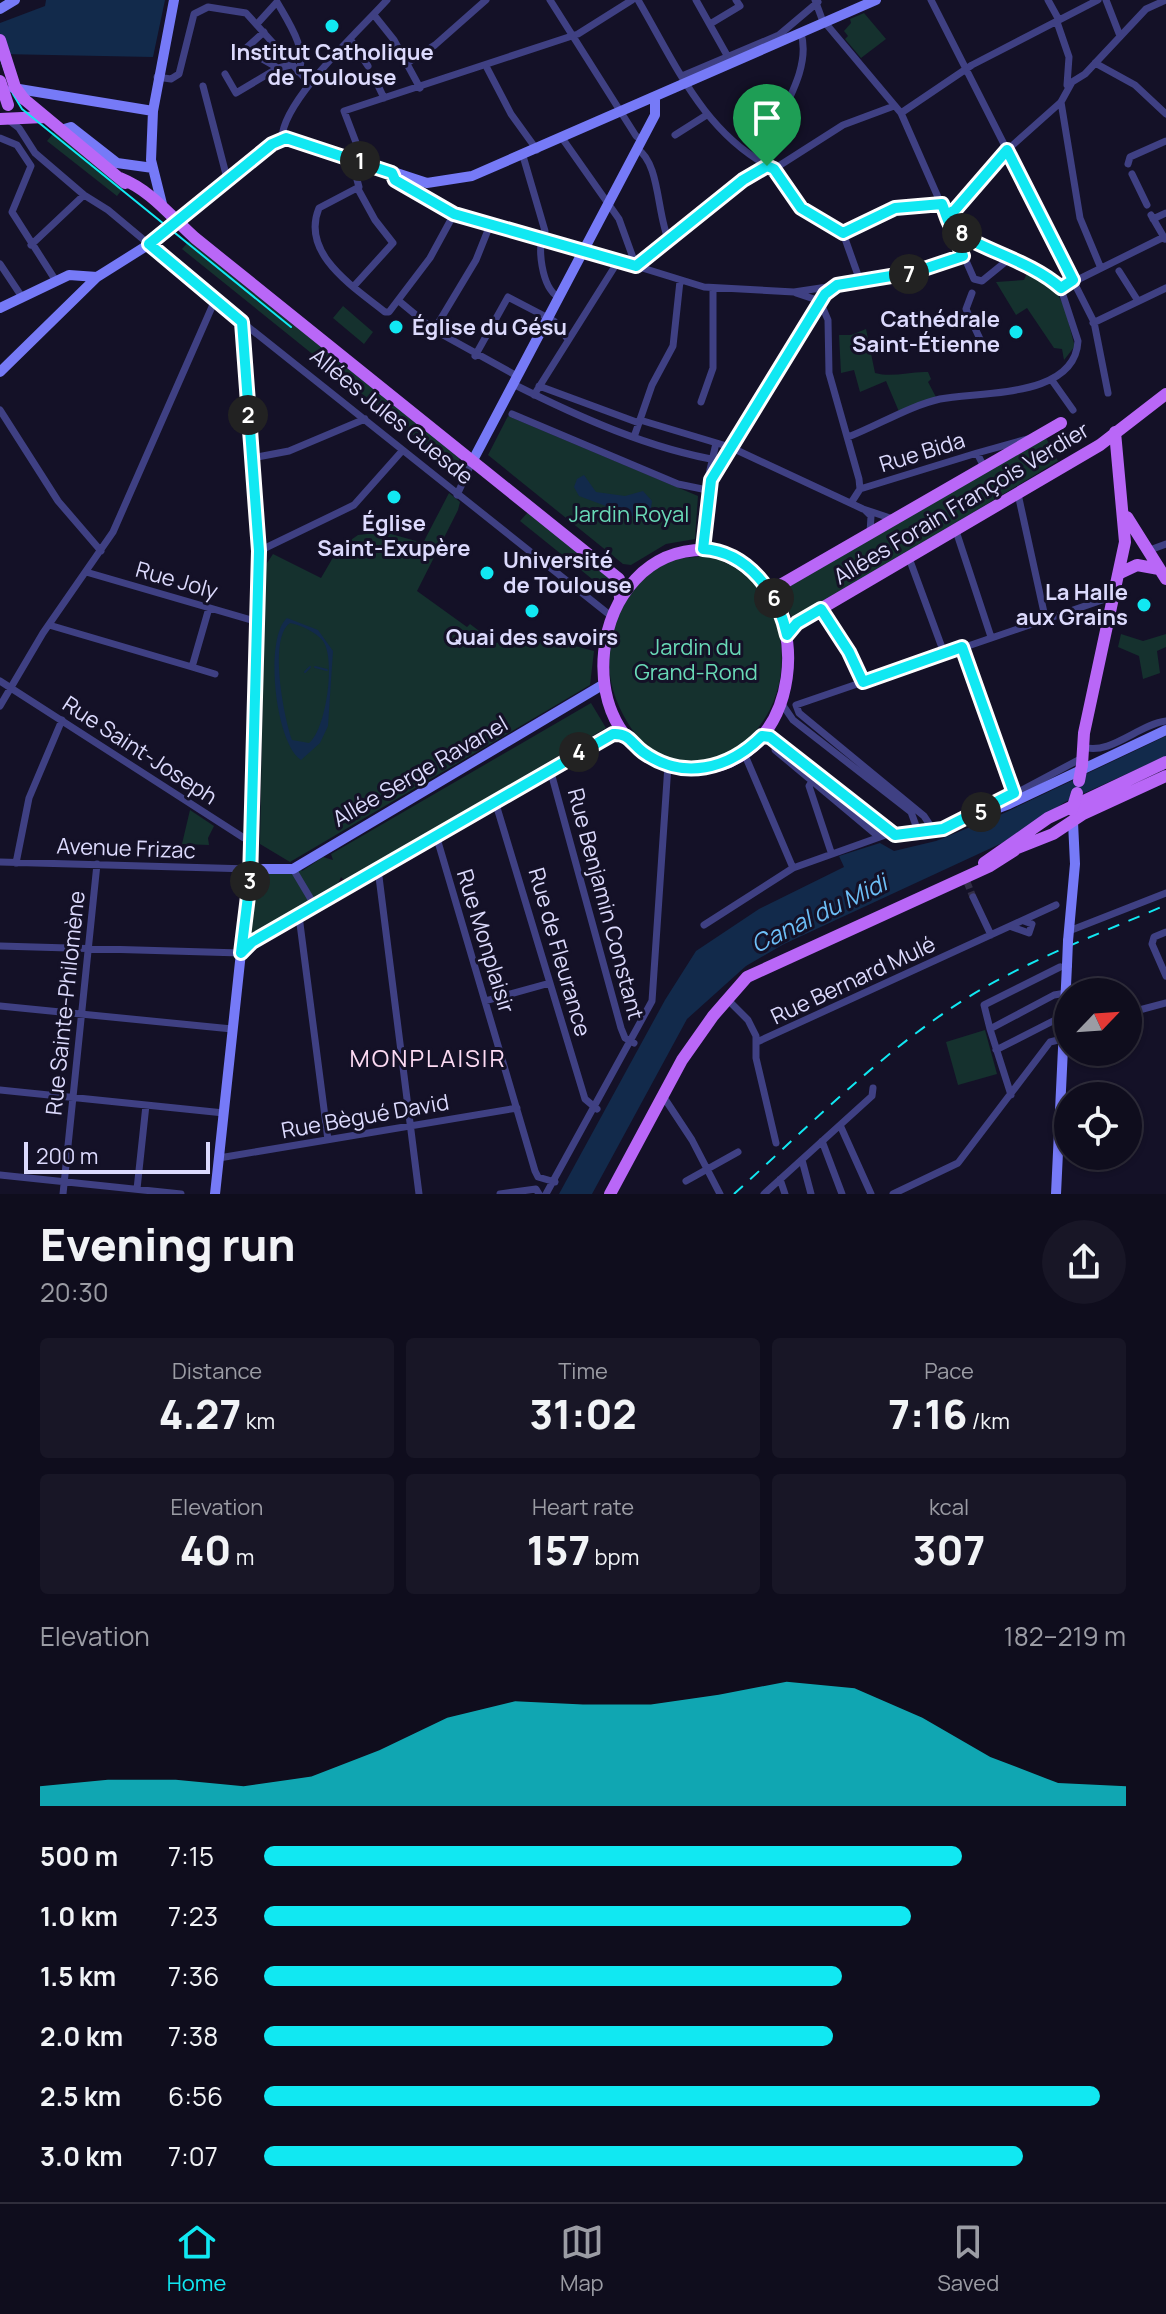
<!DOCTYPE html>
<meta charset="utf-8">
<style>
body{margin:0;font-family:Manrope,sans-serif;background:#181626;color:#f1f3f6;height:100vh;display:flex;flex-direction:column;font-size:30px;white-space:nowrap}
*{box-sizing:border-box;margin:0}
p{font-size:26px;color:#9b9ca4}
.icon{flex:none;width:44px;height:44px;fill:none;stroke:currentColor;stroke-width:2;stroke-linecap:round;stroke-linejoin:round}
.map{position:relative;height:1194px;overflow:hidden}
.sheet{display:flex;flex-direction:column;background:#0f0d1d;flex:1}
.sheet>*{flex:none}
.needle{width:52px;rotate:65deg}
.controls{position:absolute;left:1054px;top:978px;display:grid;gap:16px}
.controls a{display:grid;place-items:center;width:88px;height:88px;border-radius:50%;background:#0f0d1d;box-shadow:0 2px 6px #0004,0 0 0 2px #2f2d3b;font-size:40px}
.scale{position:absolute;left:24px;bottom:20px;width:186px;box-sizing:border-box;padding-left:8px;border:4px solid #dcdafd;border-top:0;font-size:22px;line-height:28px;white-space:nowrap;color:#dcdafd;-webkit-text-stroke:6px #141127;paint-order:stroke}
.pin{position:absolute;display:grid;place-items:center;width:68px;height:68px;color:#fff;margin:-82px -34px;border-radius:50% 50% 50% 0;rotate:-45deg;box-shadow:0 0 8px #0007}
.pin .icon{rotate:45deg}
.km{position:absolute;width:40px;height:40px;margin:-20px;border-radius:50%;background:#222;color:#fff;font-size:22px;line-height:40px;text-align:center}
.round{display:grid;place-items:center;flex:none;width:84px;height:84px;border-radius:42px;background:#181626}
.head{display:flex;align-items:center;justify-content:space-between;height:136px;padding:0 40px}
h1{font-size:44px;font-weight:800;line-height:60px}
.metrics{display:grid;grid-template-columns:repeat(3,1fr);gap:12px;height:136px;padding:8px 40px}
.metrics div{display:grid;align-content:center;border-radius:8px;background:#181626;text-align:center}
.metrics b{font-size:40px;font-weight:800}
.metrics small{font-size:22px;font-weight:400}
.metrics p{font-size:22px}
.chart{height:224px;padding:16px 40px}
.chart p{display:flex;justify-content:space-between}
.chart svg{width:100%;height:144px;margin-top:8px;fill:#11e8f2;opacity:.7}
ul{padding:0 40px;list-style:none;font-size:26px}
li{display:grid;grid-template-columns:128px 96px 1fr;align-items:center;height:60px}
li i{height:20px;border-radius:10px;background:#11e8f2}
.tabs{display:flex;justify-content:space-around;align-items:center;height:112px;border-top:2px solid #2f2d3b;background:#0f0d1d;font-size:22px;color:#9b9ca4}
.tabs a{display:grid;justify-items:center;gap:4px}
.tabs .on{color:#11e8f2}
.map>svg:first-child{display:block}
.green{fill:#15312e}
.water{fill:#122a4b;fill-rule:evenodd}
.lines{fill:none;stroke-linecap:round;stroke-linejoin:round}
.stream{stroke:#122a4b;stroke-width:2}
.street-tunnel{stroke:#322f47;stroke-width:7;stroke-dasharray:7 3.5;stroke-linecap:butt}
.street{stroke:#3f4083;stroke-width:7}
.secondary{stroke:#767af7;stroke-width:10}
.primary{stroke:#b967f7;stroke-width:12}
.tram{stroke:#11e8f2;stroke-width:2}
.rail{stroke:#11e8f2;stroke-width:2;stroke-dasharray:12 10;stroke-linecap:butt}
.secondary-bridge{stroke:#767af7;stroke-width:10}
.primary-bridge{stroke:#b967f7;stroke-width:12}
.route-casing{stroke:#fff;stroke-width:16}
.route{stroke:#11e8f2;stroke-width:10}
.poi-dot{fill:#11e8f2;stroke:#141127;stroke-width:3}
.labels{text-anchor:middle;stroke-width:6;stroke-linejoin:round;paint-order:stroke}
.poi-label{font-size:22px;font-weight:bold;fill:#dcdafd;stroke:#141127}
.street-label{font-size:22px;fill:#dcdafd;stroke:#141127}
.park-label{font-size:22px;fill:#69dab7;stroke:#141127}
.water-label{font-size:24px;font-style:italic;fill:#6dbff7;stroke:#141127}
.neighbourhood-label{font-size:24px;letter-spacing:2px;fill:#fddbf3;stroke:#141127}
</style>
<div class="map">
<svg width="1166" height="1194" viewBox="0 0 1166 1194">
<rect width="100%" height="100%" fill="#141127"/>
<path class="green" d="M 864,13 L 886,39 L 861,58 L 845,39 L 848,36 L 844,31 L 851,23 L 850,19 Z
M 56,130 L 125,186 L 117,196 L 47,141 Z
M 191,239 L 391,400 L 382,410 L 182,249 Z
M 1027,273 C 1068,293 1063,305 1075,346 L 1064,360 L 1062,349 L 1054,348 L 1027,308 L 1016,315 L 996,282 L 1024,280 Z
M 343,306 L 373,332 L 364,344 L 333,318 Z
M 866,329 L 875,373 C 893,378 910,371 928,372 L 931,379 L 928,382 L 936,397 L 900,414 L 886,381 L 860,392 L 854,370 L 841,373 L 839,335 L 851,335 Z
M 394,402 L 461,456 L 455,468 L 385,413 Z
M 508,416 L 698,496 L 695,539 L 666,544 L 631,565 L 623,564 L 488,455 Z
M 1045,436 L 1058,461 L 794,621 L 778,591 Z
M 449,493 L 460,502 L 458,510 L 417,591 L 467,627 L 470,624 L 495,643 L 515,640 L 521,633 L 533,642 L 538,636 L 594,651 L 590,685 L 290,862 L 260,844 L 265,566 L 273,554 L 321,578 L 338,549 L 358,535 L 384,532 L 423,543 Z
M 529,511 L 611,577 L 602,587 L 520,521 Z
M 707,556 C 733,560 755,577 767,600 C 831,726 670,838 616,699 C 597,650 618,588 665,563 C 676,557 694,558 707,556 Z
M 1121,634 L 1143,641 L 1166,634 L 1166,647 L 1157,651 L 1160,673 L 1143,679 L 1139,656 L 1118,647 Z
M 591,703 L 606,728 L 345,881 L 341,877 L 338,884 L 320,893 L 323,899 L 250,937 L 256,874 L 288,873 L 300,868 L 302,871 L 323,857 L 333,860 L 331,854 Z
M 190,810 L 214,826 L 208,838 L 209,845 L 182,844 Z
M 985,1030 L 997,1074 L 958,1085 L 946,1042 Z"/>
<path class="water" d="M 46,0 L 165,0 L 153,57 L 0,54 L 0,23 L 45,6 Z
M 584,475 L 596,492 L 625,496 L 643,491 L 652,501 L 650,515 L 643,520 L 579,496 L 574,487 L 577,479 Z
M 287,618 L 318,630 L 333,651 L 328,726 L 320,743 L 301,760 C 275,743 264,638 287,618 ZM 290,623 C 301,625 316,632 323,641 C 336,659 326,730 309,743 L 292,740 C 284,718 268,638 290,623 Z
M 1166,736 L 1166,756 L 1065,802 L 1002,843 L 784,944 L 746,966 L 687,1019 L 592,1194 L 559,1194 L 665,1000 L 696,951 L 759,909 L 844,867 L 839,856 L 880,843 L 894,851 L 936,841 L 1002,814 Z"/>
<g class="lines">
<path class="stream" d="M 315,667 L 327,670
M 305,672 L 310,667"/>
<path class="street-tunnel" d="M 967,882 L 973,897"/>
<path class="street" d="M 550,0 L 636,136 L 642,140
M 638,0 C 676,65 704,134 774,169
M 696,0 L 728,57
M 815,0 L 822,19 L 901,113 L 974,279 L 982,281 L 1009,259
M 931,0 L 1094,322 L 1108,393
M 1048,0 L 1059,20
M 1106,0 L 1120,36
M 374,15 L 394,40 L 420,88
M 1057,22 L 1069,57 L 1067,85
M 257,24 L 277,2 C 287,20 309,51 298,72
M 710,24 L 740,6 L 736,0
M 264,32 L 245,49 L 278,68 L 291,65
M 350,39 L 368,66
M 407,63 L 435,45 L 486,0
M 1095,63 L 1135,85 L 1166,114
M 486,66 L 511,114 L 537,150
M 225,74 L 236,93 L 278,68
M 373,75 L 384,98
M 682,76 L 779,35 L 818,2
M 157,77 L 171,79 L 179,74 L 194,14 L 208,7 L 246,13 L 310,84
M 203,86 L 228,182
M 1061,102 L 1080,218 L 1100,266
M 901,113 L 972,65 L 1098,0
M 7,119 L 19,128 L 35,153 L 84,195 L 108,210 L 242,322 L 611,616
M 675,135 L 705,116
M 0,138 L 17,145 L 31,166 L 12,212 L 56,281
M 282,138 C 283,100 361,29 387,0
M 562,138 L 619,219 L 636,266 L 743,180 L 767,166
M 637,149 C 660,162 657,216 669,241
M 523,156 L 545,231 C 536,247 542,287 558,297
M 1128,164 L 1130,157 L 1166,141
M 767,166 C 758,135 815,81 801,33
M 774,169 L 801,208 L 843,233 L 860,281
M 774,169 L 843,125 L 894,106
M 392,173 L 395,180 L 457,216 L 542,237 L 704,287 L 794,292 L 894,277 L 963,256
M 1132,174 L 1147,205
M 454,214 L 430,258 L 389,312 L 385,312 C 354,287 300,254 319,208 L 359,187 L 356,176 L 360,153 L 344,111 L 578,34 L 632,0
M 946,215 L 961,204 L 1005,152 L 1061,102 L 1072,82 L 1085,74 L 1146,9 L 1166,0
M 1151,215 L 1165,239
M 1153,219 L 1166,213
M 843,233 L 895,208 L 942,204
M 31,245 L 84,195
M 0,264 L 22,297
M 1119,271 L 1138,301
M 354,286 L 393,243 L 375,220 L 358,189
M 835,286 L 816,306 L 730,447 L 863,509 L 893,519
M 1061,288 L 1164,237
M 796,293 L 820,301
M 972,293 L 966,309 L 980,339
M 399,301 L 434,330 L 517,376
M 820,301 L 828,320 L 829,373 L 859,479 L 860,489 L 851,503
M 1093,323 L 1166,288
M 434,330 L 476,260 L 490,225
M 475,356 L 508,297 L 554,321 L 567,338
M 1051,379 L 1073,410
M 513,384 C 579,417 649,449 722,461 L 730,447 L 640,420
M 539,386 L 639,423
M 534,395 L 617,263
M 701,402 L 713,368 L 713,288
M 0,410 L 58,501 L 101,551
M 512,414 L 678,484 L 707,490
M 634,437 L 652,385 L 673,346 L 680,281
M 848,437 C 877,426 909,406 940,399 C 979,391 1075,399 1078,341 L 1060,286 L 956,233
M 977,453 L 1027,439
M 252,458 L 289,451 L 365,419
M 709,484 L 722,461
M 860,489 L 977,453 L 984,467
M 1018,494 L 1045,617
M 457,495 L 472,462
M 865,510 L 871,516 L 870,533
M 956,531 L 991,637
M 703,549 L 708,479 L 716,443
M 259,551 L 354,505 L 402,451
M 1147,551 L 1166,544
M 909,558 L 944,653
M 86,572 L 258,622
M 821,609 L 849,652 L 863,682
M 49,625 L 192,667 L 209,608
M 962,647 L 1014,793
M 192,667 L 215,674
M 0,681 L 244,838 L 251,839
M 782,704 L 793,720 L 911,812 L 919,834
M 0,706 L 43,633 L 113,532 L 215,300
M 776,741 L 775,750 L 879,837
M 1083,747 C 1110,756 1139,724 1166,721
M 744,753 L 793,868
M 550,769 L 621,1028 L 625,1038 L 634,1043
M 812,781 L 809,786 L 831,852
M 495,801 L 585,1099 L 597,1109
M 983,811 L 1082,758
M 934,831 L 924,816 L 799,713 L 796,705 L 1114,596
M 436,835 L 535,1171 L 538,1177 L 555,1182
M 0,862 L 250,869 L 259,551 L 242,322
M 16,863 L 29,798 L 62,720
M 293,869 L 315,906
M 378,869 L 419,1194
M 973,897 L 991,935
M 299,916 L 328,1140
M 704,925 L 793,868 L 891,833
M 1012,927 L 1029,933 L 1032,924 L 1024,921
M 1069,931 L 1166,893
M 1166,932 L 1154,937 L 1152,944 L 1166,976
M 0,946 L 241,953
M 728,1000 L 748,1020 L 756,1036 L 756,1058 L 776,1143
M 485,1001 L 550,983
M 0,1006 L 232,1029
M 1128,1013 L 1166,1003
M 990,1029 L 984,1005 L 1060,967
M 757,1042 L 1056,905
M 996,1050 L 1053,1021 L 1063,1021
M 0,1090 L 224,1113
M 1011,1095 L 990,1029 L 1054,995 L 1066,993
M 663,1096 L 692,1140 L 720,1194
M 840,1125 L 871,1194
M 822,1141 L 842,1194
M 219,1158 L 517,1108
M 802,1160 L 811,1194
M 0,1175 L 181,1194
M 780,1179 L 785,1194
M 686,1181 L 738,1152
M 137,1189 L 146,1105
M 63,1194 L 97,864
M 500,1194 L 536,1189 L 539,1194
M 546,1194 L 652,1001 L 668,765
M 764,1194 L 872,1096 L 873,1088
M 893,1194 L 958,1163 L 1050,1042 L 1062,1039"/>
<path class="secondary" d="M 0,9 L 15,0
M 13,88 L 153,111
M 61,130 L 71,127 L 117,163 L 153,168
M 162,204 L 151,160 L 153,111 L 174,0
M 0,308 L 69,275 L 97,277
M 0,372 L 97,277 L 167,233 L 279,139 L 296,140 L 427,183 L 472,176 L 876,0
M 472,462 L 655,115 L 655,97
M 762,736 L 776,741 L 882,827 L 902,836 L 943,829 L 1009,804 L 1166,730
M 1068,941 L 1075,864 L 1073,822
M 241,953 L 252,942 L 588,747 L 613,734 L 626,734
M 215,1194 L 250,869 L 293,869 L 604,684
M 1056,1194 L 1067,965"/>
<path class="primary" d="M 24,99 L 125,183
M 0,119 L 44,117
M 120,178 C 152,191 170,216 195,238 L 619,579 L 620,599
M 1127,517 L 1166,579
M 711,550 C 832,587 801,781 684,768 C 564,755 582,543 711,550 Z
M 1120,573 L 1137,565 L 1159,569
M 770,591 L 1061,423
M 787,635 L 800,621 L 1100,445 L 1166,394
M 1082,765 L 1084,733 L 1125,542 L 1115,432
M 1007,852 L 1053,834 L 1083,814 L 1166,776
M 984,863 L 1048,818 L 1166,762
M 610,1194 L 682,1060 L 713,1016 L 747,977 L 990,866 L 1015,850"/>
<path class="tram" d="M 0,56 L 13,94 L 22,109 L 291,327"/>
<path class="rail" d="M 734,1194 C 807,1128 878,1055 962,1001 C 1025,961 1097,935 1166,905"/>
<path class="secondary-bridge" d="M 1067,965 L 1068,941"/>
<path class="primary-bridge" d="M 0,40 L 15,87 L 24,99
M 0,81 L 8,105
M 1079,781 L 1082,765
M 1072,810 L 1077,793"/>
</g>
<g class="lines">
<defs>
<path id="route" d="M 767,166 L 743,180 L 636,266 L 454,214 L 395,180 L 392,173 L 286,138 L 272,144 L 149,244 L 242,322 L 259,551 L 250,880 L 241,953 L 252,942 L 613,734 C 629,733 631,743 643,752 C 683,781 729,769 762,736 L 770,737 L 895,835 L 943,829 L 1014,793 L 962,647 L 863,682 L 849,652 L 821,609 L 797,623 L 787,635 C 778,593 748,552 703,549 L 711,480 L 825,294 L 837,285 L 915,272 L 963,256 L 946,215 L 955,210 L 1007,150 L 1073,280 L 1061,288 C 1032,262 988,252 956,232 C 949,228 945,211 942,204 L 895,208 L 843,233 L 801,208 L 774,169 L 767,166"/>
</defs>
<use href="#route" class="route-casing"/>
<use href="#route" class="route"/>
</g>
<g class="poi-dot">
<circle cx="332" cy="26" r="8"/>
<circle cx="396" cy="327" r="8"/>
<circle cx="1016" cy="332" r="8"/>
<circle cx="394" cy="497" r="8"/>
<circle cx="487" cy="573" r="8"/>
<circle cx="1144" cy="605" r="8"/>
<circle cx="532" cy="611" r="8"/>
</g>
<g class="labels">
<g class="poi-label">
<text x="332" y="60">Institut Catholique<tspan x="332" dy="25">de Toulouse</tspan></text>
<text x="1000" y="327" text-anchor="end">Cathédrale<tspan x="1000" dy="25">Saint-Étienne</tspan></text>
<text x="412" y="335" text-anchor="start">Église du Gésu</text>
<text x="394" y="531">Église<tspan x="394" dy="25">Saint-Exupère</tspan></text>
<text x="503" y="568" text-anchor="start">Université<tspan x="503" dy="25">de Toulouse</tspan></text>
<text x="1128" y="600" text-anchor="end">La Halle<tspan x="1128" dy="25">aux Grains</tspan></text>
<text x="532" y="645">Quai des savoirs</text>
</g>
<g class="street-label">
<text transform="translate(392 416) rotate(39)" y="8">Allées Jules Guesde</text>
<text transform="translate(922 452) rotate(-17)" y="8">Rue Bida</text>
<text transform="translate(961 503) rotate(-31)" y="8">Allées Forain François Verdier</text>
<text transform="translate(177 580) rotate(16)" y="8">Rue Joly</text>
<text transform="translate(140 750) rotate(33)" y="8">Rue Saint-Joseph</text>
<text transform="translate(420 771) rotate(-30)" y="8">Allée Serge Ravanel</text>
<text transform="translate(126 848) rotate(2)" y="8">Avenue Frizac</text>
<text transform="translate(606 904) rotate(75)" y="8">Rue Benjamin Constant</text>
<text transform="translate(486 941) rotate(73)" y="8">Rue Monplaisir</text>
<text transform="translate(560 952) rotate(74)" y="8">Rue de Fleurance</text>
<text transform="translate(853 980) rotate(-25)" y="8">Rue Bernard Mulé</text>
<text transform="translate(65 1003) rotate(-84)" y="8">Rue Sainte-Philomène</text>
<text transform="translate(365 1116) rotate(-10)" y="8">Rue Bègué David</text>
</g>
<g class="park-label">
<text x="629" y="522">Jardin Royal</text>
<text x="696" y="655">Jardin du<tspan x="696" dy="25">Grand-Rond</tspan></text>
</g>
<g class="water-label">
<text transform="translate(819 914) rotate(-26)" y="8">Canal du Midi</text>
</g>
<g class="neighbourhood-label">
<text x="428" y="1067">MONPLAISIR</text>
</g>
</g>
</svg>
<div class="controls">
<a><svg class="needle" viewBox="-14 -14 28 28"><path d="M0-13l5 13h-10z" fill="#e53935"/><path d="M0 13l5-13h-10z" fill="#9b9ca4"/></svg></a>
<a><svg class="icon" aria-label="locate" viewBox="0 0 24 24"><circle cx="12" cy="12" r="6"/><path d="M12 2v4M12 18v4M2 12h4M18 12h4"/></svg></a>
</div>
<div class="scale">200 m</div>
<div class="pin" style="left:767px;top:166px;background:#1e9e55"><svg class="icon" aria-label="arrive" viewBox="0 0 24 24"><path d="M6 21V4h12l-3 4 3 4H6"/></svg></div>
<b class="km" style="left:360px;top:161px">1</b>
<b class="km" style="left:248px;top:415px">2</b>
<b class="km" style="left:250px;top:881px">3</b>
<b class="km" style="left:579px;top:752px">4</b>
<b class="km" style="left:981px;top:812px">5</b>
<b class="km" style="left:774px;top:598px">6</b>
<b class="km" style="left:909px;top:274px">7</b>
<b class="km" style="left:962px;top:233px">8</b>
</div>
<section class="sheet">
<div class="head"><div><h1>Evening run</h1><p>20:30</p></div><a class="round"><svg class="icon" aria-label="share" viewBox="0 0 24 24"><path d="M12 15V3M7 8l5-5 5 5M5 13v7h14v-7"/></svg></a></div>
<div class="metrics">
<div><p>Distance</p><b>4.27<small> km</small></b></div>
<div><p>Time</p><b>31:02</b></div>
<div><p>Pace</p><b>7:16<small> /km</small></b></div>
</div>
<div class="metrics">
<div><p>Elevation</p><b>40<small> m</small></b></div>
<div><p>Heart rate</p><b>157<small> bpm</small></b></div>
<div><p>kcal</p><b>307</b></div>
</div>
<div class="chart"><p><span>Elevation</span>182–219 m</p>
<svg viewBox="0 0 160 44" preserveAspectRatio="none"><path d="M0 44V38L10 36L20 36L30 38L40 35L50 27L60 17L70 12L80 13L90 13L100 10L110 6L120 8L130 17L140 29L150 37L160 38V44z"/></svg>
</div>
<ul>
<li><b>500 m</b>7:15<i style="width:81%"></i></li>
<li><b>1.0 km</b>7:23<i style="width:75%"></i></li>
<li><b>1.5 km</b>7:36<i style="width:67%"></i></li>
<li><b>2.0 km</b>7:38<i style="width:66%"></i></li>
<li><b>2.5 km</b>6:56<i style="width:97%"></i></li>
<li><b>3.0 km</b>7:07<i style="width:88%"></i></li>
</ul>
</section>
<nav class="tabs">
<a class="on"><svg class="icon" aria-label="home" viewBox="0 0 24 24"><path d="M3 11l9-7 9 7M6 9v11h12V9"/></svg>Home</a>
<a><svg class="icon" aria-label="map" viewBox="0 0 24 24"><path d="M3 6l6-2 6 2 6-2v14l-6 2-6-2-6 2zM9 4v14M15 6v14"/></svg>Map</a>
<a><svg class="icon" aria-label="saved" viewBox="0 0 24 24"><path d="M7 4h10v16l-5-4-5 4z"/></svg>Saved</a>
</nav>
